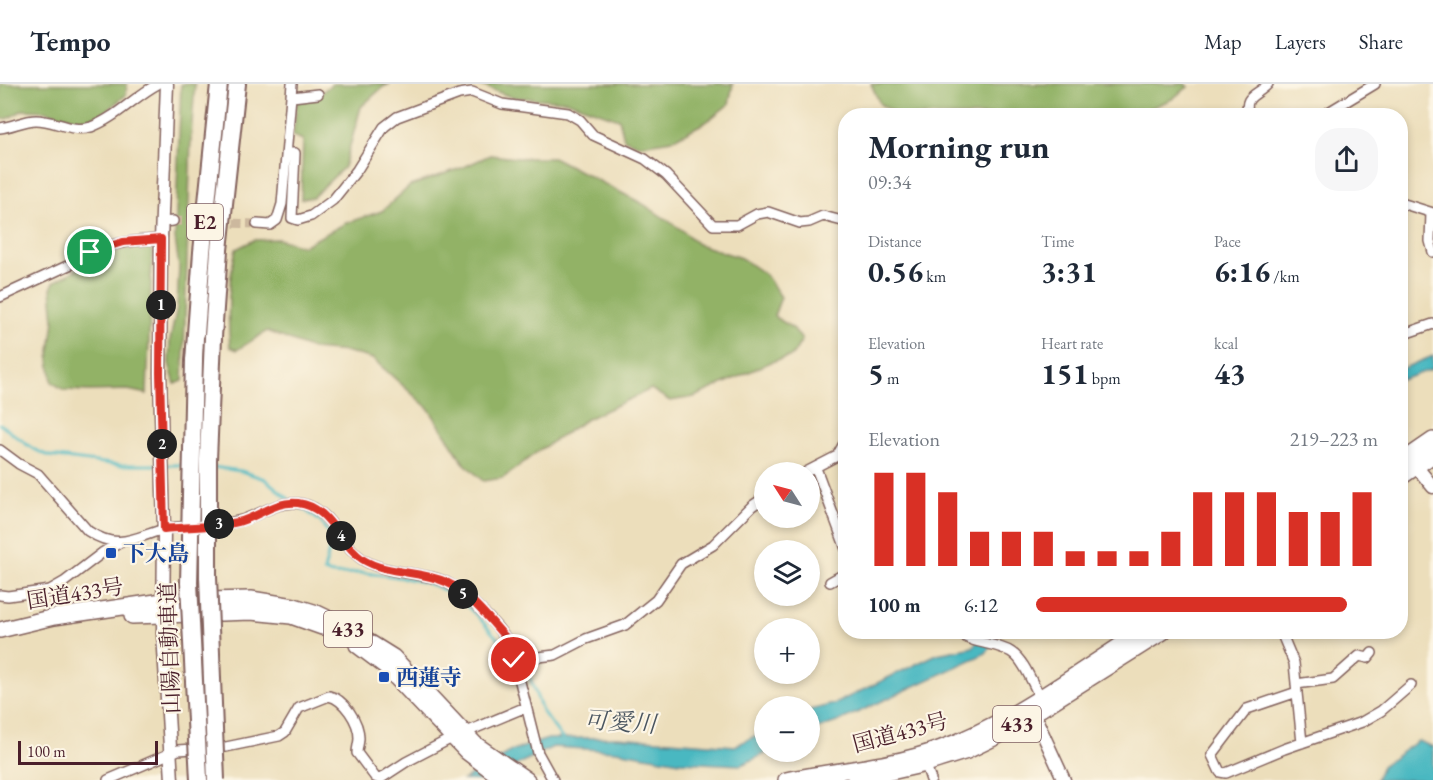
<!DOCTYPE html>
<meta charset="utf-8">
<style>
body{margin:0;font-family:"EB Garamond","Noto Serif JP",serif;background:#f6f6f7;color:#1f2937;height:100vh;display:flex;flex-direction:column;font-size:22px;white-space:nowrap}
*{box-sizing:border-box;margin:0}
p{font-size:20px;color:#747a83}
.icon{flex:none;width:33px;height:33px;fill:none;stroke:currentColor;stroke-width:2;stroke-linecap:round;stroke-linejoin:round}
.map{position:relative;flex:1;overflow:hidden}
.sheet{position:absolute;left:838px;top:24px;width:570px;height:531px;display:flex;flex-direction:column;background:#fff;border-radius:24px;box-shadow:0 3px 9px #0003}
.sheet>*{flex:none}
.needle{width:39px;rotate:306deg}
.tools{position:absolute;left:754px;top:378px;display:grid;gap:12px}
.tools a{display:grid;place-items:center;width:66px;height:66px;border-radius:50%;background:#fff;box-shadow:0 3px 9px #0003;font-size:30px}
.scale{position:absolute;left:18px;bottom:15px;width:140px;box-sizing:border-box;padding-left:6px;border:3px solid #4a1f2b;border-top:0;font-size:16px;line-height:21px;white-space:nowrap;color:#4a1f2b;-webkit-text-stroke:4px #fcf5e5;paint-order:stroke}
.pin{position:absolute;display:grid;place-items:center;width:51px;height:51px;color:#fff;margin:-26px;border:3px solid #fff;border-radius:50%;box-shadow:0 2px 6px #0007}
.km{position:absolute;width:30px;height:30px;margin:-15px;border-radius:50%;background:#222;color:#fff;font-size:16px;line-height:30px;text-align:center}
.round{display:grid;place-items:center;flex:none;width:63px;height:63px;border-radius:24px;background:#f6f6f7}
.headline{display:flex;align-items:center;justify-content:space-between;height:102px;padding:0 30px}
h1{font-size:33px;font-weight:700;line-height:45px}
.metrics{display:grid;grid-template-columns:repeat(3,1fr);gap:9px;height:102px;padding:6px 30px}
.metrics div{display:grid;align-content:center}
.metrics b{font-size:30px;font-weight:700}
.metrics small{font-size:16px;font-weight:400}
.metrics p{font-size:16px}
.chart{height:168px;padding:12px 30px}
.chart p{display:flex;justify-content:space-between}
.chart svg{width:100%;height:108px;margin-top:6px;stroke:#d93025;stroke-width:6}
ul{padding:0 30px;list-style:none;font-size:20px}
li{display:grid;grid-template-columns:96px 72px 1fr;align-items:center;height:45px}
li i{height:15px;border-radius:8px;background:#d93025}
header{display:flex;align-items:center;gap:36px;box-sizing:border-box;height:84px;padding:0 30px;background:#fff;border-bottom:2px solid #e0e1e3}
header strong{font-size:28px}
nav{display:flex;gap:33px;margin-inline-start:auto;font-size:21px}
.map>svg:first-child{display:block}
.forest{fill:#92b266;stroke:#6e6848;stroke-width:1.5}
.water{fill:#49b8c1;stroke:#4a6c76;stroke-width:1.5}
.lines{fill:none;stroke-linecap:round;stroke-linejoin:round}
.stream{stroke:#49b8c1;stroke-width:3}
.minor-tunnel{stroke:#ccb89e;stroke-width:9;stroke-dasharray:9 4.5;stroke-linecap:butt}
.minor-casing{stroke:#83625d;stroke-width:12}
.tertiary-casing{stroke:#83625d;stroke-width:15}
.trunk-casing{stroke:#83625d;stroke-width:18}
.motorway-casing{stroke:#83625d;stroke-width:20}
.minor{stroke:#fff;stroke-width:9}
.tertiary{stroke:#fff;stroke-width:12}
.trunk{stroke:#fff;stroke-width:15}
.motorway{stroke:#fff;stroke-width:16}
.motorway-bridge-casing{stroke:#83625d;stroke-width:20;stroke-linecap:butt}
.motorway-bridge{stroke:#fff;stroke-width:16}
.route-casing{stroke:#fff;stroke-width:12}
.route{stroke:#d93025;stroke-width:8}
.transit-dot{fill:#1a4fb4;stroke:#fcf5e5;stroke-width:2}
.labels{text-anchor:middle;stroke-width:4.5;stroke-linejoin:round;paint-order:stroke}
.shield{fill:#fcf5e5;stroke:#7f5f63;stroke-width:1.5}
.shield-label{font-size:21px;font-weight:bold;fill:#4a1f2b}
.transit-label{font-size:22px;font-weight:bold;fill:#164399;stroke:#fcf5e5;text-anchor:start}
.street-label{font-size:22px;fill:#4a1f2b;stroke:#fcf5e5}
.water-label{font-size:24px;font-style:italic;fill:#4a5560;stroke:#fcf5e5}
</style>
<header>
<strong>Tempo</strong>
<nav><a>Map</a><a>Layers</a><a>Share</a></nav>
</header>
<div class="map">
<svg width="1433" height="696" viewBox="0 0 1433 696">
<rect width="100%" height="100%" fill="#fcf5e5"/>
<filter id="ink" filterUnits="userSpaceOnUse"><feTurbulence type="fractalNoise" baseFrequency=".0167" numOctaves="2"/><feDisplacementMap in="SourceGraphic" scale="12" xChannelSelector="R" yChannelSelector="G"/><feConvolveMatrix kernelMatrix="1 2 1 2 8 2 1 2 1" color-interpolation-filters="sRGB"/></filter>
<filter id="wash" filterUnits="userSpaceOnUse"><feTurbulence type="fractalNoise" baseFrequency=".008" numOctaves="4" result="noise"/><feDisplacementMap in="SourceGraphic" scale="24" xChannelSelector="R" yChannelSelector="G"/><feGaussianBlur stdDeviation="1.35" result="paint"/><feColorMatrix in="noise" values="0 0 0 0 0 0 0 0 0 0 0 0 0 0 0 0 0 1.4 0 .05"/><feComposite in="paint" operator="in"/></filter>
<g filter="url(#wash)">
<rect width="100%" height="100%" fill="#ecdebb"/>
<path class="forest" d="M 0,0 L 127,0 L 126,11 L 102,30 L 82,37 L 46,27 L 23,26 L 7,35 L 0,35 Z
M 181,0 L 195,0 L 191,53 L 183,297 L 175,300 L 169,279 L 170,256 L 177,223 L 179,183 L 175,154 Z
M 332,0 L 390,0 L 383,3 L 361,23 L 344,83 L 313,113 L 301,115 L 303,56 L 293,52 L 297,17 L 316,13 Z
M 477,0 L 733,0 L 729,20 L 706,38 L 672,56 L 640,61 L 624,55 L 619,35 L 567,17 L 511,13 Z
M 871,0 L 1185,0 L 1188,3 L 1172,15 L 1134,31 L 899,32 L 880,20 Z
M 490,71 L 517,74 L 555,74 L 643,120 L 682,146 L 698,160 L 741,174 L 766,191 L 781,213 L 774,232 L 794,245 L 802,256 L 792,272 L 771,278 L 694,313 L 670,317 L 651,305 L 587,335 L 541,365 L 503,394 L 483,397 L 463,378 L 429,325 L 373,275 L 348,268 L 312,265 L 267,247 L 237,266 L 230,263 C 227,230 228,198 236,165 L 254,156 L 278,155 L 303,162 L 346,139 L 382,127 L 410,102 L 464,83 Z
M 151,163 L 152,170 L 147,310 L 128,306 L 90,307 L 64,306 L 52,298 L 49,275 L 54,236 L 51,205 L 54,198 L 94,176 L 124,165 Z"/>
<path class="water" d="M 1433,272 L 1433,285 L 1401,296 L 1401,285 Z
M 984,548 L 1000,548 L 986,569 L 837,638 L 810,647 L 810,626 L 834,620 L 937,570 L 973,563 Z
M 765,647 L 765,668 L 769,668 L 741,681 L 680,678 L 616,667 L 553,663 L 522,678 L 492,696 L 463,696 L 511,667 L 548,655 L 617,653 L 735,662 Z
M 1418,657 L 1433,663 L 1433,696 L 1376,696 L 1382,682 Z"/>
<g class="lines">
<path class="stream" d="M 0,340 L 33,365 L 49,372 L 119,381 L 159,381
M 165,381 L 186,381
M 213,383 L 241,387 L 265,395 L 290,416
M 301,423 L 320,437 L 332,454 L 324,487 C 336,494 351,487 364,489 C 385,491 419,495 438,503 C 467,515 489,546 510,569
M 518,578 L 528,588 L 542,627 L 564,657"/>
</g>
</g>
<g filter="url(#ink)">
<g class="lines">
<path class="minor-tunnel" d="M 173,137 L 206,138
M 220,139 L 257,140"/>
<defs>
<path id="minor" d="M 292,13 L 318,10
M 1249,32 C 1242,11 1257,12 1268,0
M 1322,32 L 1375,0
M 0,44 C 12,43 24,36 36,36 C 55,36 72,49 91,43 C 116,34 135,12 158,0
M 286,69 L 295,69 L 292,134 L 298,136 L 311,132 L 333,116 L 357,86 L 384,43 L 397,33 L 459,10 L 472,8 L 502,20 L 568,29 L 580,36 L 593,51 L 645,75 L 666,91 L 713,141 L 737,141 L 757,130 L 768,128 L 800,139 L 809,138 L 823,132 L 846,138
M 1401,119 L 1433,129
M 1431,129 L 1430,157 L 1433,168
M 162,138 L 173,137
M 257,140 L 270,141 L 277,136 L 282,120 L 292,0
M 0,213 L 80,176 C 103,158 133,157 161,155
M 1401,251 L 1433,240
M 0,366 L 19,380 L 38,390 L 88,447 C 118,467 134,454 164,445 C 172,443 183,443 192,442
M 816,384 L 846,465
M 806,388 L 837,372 L 846,356
M 205,441 C 217,440 230,440 242,436 C 262,430 280,415 303,420 C 332,426 339,460 362,475 C 383,489 414,488 438,495 C 460,501 499,542 511,562 L 538,669 L 553,696
M 830,498 L 846,489
M 0,511 L 8,512 L 50,506 L 64,498 L 102,469 L 119,459
M 958,548 C 973,561 995,558 1011,568 C 1024,576 1032,599 1040,613
M 1281,548 L 1294,579 L 1302,659
M 514,576 L 555,571 L 586,555 L 625,541 L 656,516 L 681,480 L 713,461 L 752,422 L 765,413
M 1296,600 L 1333,595 L 1359,572 L 1368,574 L 1372,569
M 1297,608 L 1247,625 L 1212,671 L 1220,688 L 1226,689 L 1284,665 L 1362,638 L 1381,627 L 1411,601
M 928,687 L 931,696
M 108,696 L 178,666 L 226,663 L 279,652 L 285,648 L 299,624 L 329,612 C 344,615 359,638 359,654 C 359,659 357,664 357,669 L 375,693 L 380,695 L 406,678 L 452,654 L 526,623"/>
<path id="tertiary" d="M 167,0 L 161,155 L 160,289 L 164,445 L 163,549 L 172,696
M 1411,376 L 1433,403
M 1035,623 L 1036,635 L 1064,696"/>
<path id="trunk" d="M 1401,378 L 1433,356
M 1401,393 L 1433,371
M 132,532 L 251,528 L 291,532 L 322,543
M 0,546 L 54,533 L 163,517 L 251,515 L 294,522 L 317,529 L 340,540 L 393,573 L 475,660 L 527,696
M 357,561 L 385,582 L 467,668 L 504,696
M 786,696 C 836,686 890,683 939,665 C 1011,639 1076,589 1141,548
M 855,696 L 926,680 L 967,667 L 998,652 L 1163,548"/>
<path id="motorway" d="M 213,253 L 219,166 L 237,0
M 194,277 L 202,168 L 219,0"/>
</defs>
<use href="#minor" class="minor-casing"/>
<use href="#tertiary" class="tertiary-casing"/>
<use href="#trunk" class="trunk-casing"/>
<use href="#motorway" class="motorway-casing"/>
<use href="#minor" class="minor"/>
<use href="#tertiary" class="tertiary"/>
<use href="#trunk" class="trunk"/>
<use href="#motorway" class="motorway"/>
<defs>
<path id="motorway-bridge" d="M 213,253 L 208,376 L 208,493 L 216,696
M 194,277 L 189,499 L 199,696"/>
</defs>
<use href="#motorway-bridge" class="motorway-bridge-casing"/>
<use href="#motorway-bridge" class="motorway-bridge"/>
</g>
</g>
<g class="lines" filter="url(#ink)">
<defs>
<path id="route" d="M 90,168 L 123,158 L 161,155 L 160,289 L 164,445 C 188,443 214,443 238,438 C 259,433 276,416 298,419 C 331,423 338,459 362,475 C 387,491 420,486 446,498 C 467,507 491,537 506,554 L 511,562 L 514,576"/>
</defs>
<use href="#route" class="route-casing"/>
<use href="#route" class="route"/>
</g>
<g class="transit-dot">
<rect x="105" y="463" width="12" height="12" rx="3"/>
<rect x="378" y="587" width="12" height="12" rx="3"/>
</g>
<g class="labels">
<g class="shield">
<rect x="187" y="120" width="36" height="36" rx="4.5"/>
<rect x="324" y="527" width="48" height="36" rx="4.5"/>
<rect x="993" y="622" width="48" height="36" rx="4.5"/>
</g>
<g class="shield-label">
<text x="205" y="145">E2</text>
<text x="348" y="552">433</text>
<text x="1017" y="647">433</text>
</g>
<g class="transit-label">
<text x="123" y="477">下大島</text>
<text x="396" y="601">西蓮寺</text>
</g>
<g class="street-label">
<text transform="translate(75 509) rotate(-9)" y="8">国道433号</text>
<text transform="translate(169 564) rotate(-92)" y="8">山陽自動車道</text>
<text transform="translate(900 648) rotate(-15)" y="8">国道433号</text>
</g>
<g class="water-label">
<text transform="translate(620 638) rotate(4)" y="8">可愛川</text>
</g>
</g>
</svg>
<div class="tools">
<a><svg class="needle" viewBox="-14 -14 28 28"><path d="M0-13l5 13h-10z" fill="#e53935"/><path d="M0 13l5-13h-10z" fill="#747a83"/></svg></a>
<a><svg class="icon" aria-label="layers" viewBox="0 0 24 24"><path d="M12 4l9 5-9 5-9-5zM3 14l9 5 9-5"/></svg></a>
<a>+</a>
<a>−</a>
</div>
<div class="scale">100 m</div>
<div class="pin" style="left:90px;top:168px;background:#1e9e55"><svg class="icon" aria-label="arrive" viewBox="0 0 24 24"><path d="M6 21V4h12l-3 4 3 4H6"/></svg></div>
<div class="pin" style="left:514px;top:576px;background:#d93025"><svg class="icon" aria-label="check" viewBox="0 0 24 24"><path d="M5 12l5 5 9-10"/></svg></div>
<b class="km" style="left:161px;top:221px">1</b>
<b class="km" style="left:162px;top:360px">2</b>
<b class="km" style="left:219px;top:440px">3</b>
<b class="km" style="left:341px;top:452px">4</b>
<b class="km" style="left:463px;top:510px">5</b>
<section class="sheet">
<div class="headline"><div><h1>Morning run</h1><p>09:34</p></div><a class="round"><svg class="icon" aria-label="share" viewBox="0 0 24 24"><path d="M12 15V3M7 8l5-5 5 5M5 13v7h14v-7"/></svg></a></div>
<div class="metrics">
<div><p>Distance</p><b>0.56<small> km</small></b></div>
<div><p>Time</p><b>3:31</b></div>
<div><p>Pace</p><b>6:16<small> /km</small></b></div>
</div>
<div class="metrics">
<div><p>Elevation</p><b>5<small> m</small></b></div>
<div><p>Heart rate</p><b>151<small> bpm</small></b></div>
<div><p>kcal</p><b>43</b></div>
</div>
<div class="chart"><p><span>Elevation</span>219–223 m</p>
<svg viewBox="0 0 160 44" preserveAspectRatio="none"><path d="M5 44V6M15 44V6M25 44V14M35 44V30M45 44V30M55 44V30M65 44V38M75 44V38M85 44V38M95 44V30M105 44V14M115 44V14M125 44V14M135 44V22M145 44V22M155 44V14"/></svg>
</div>
<ul>
<li><b>100 m</b>6:12<i style="width:91%"></i></li>
</ul>
</section>
</div>
